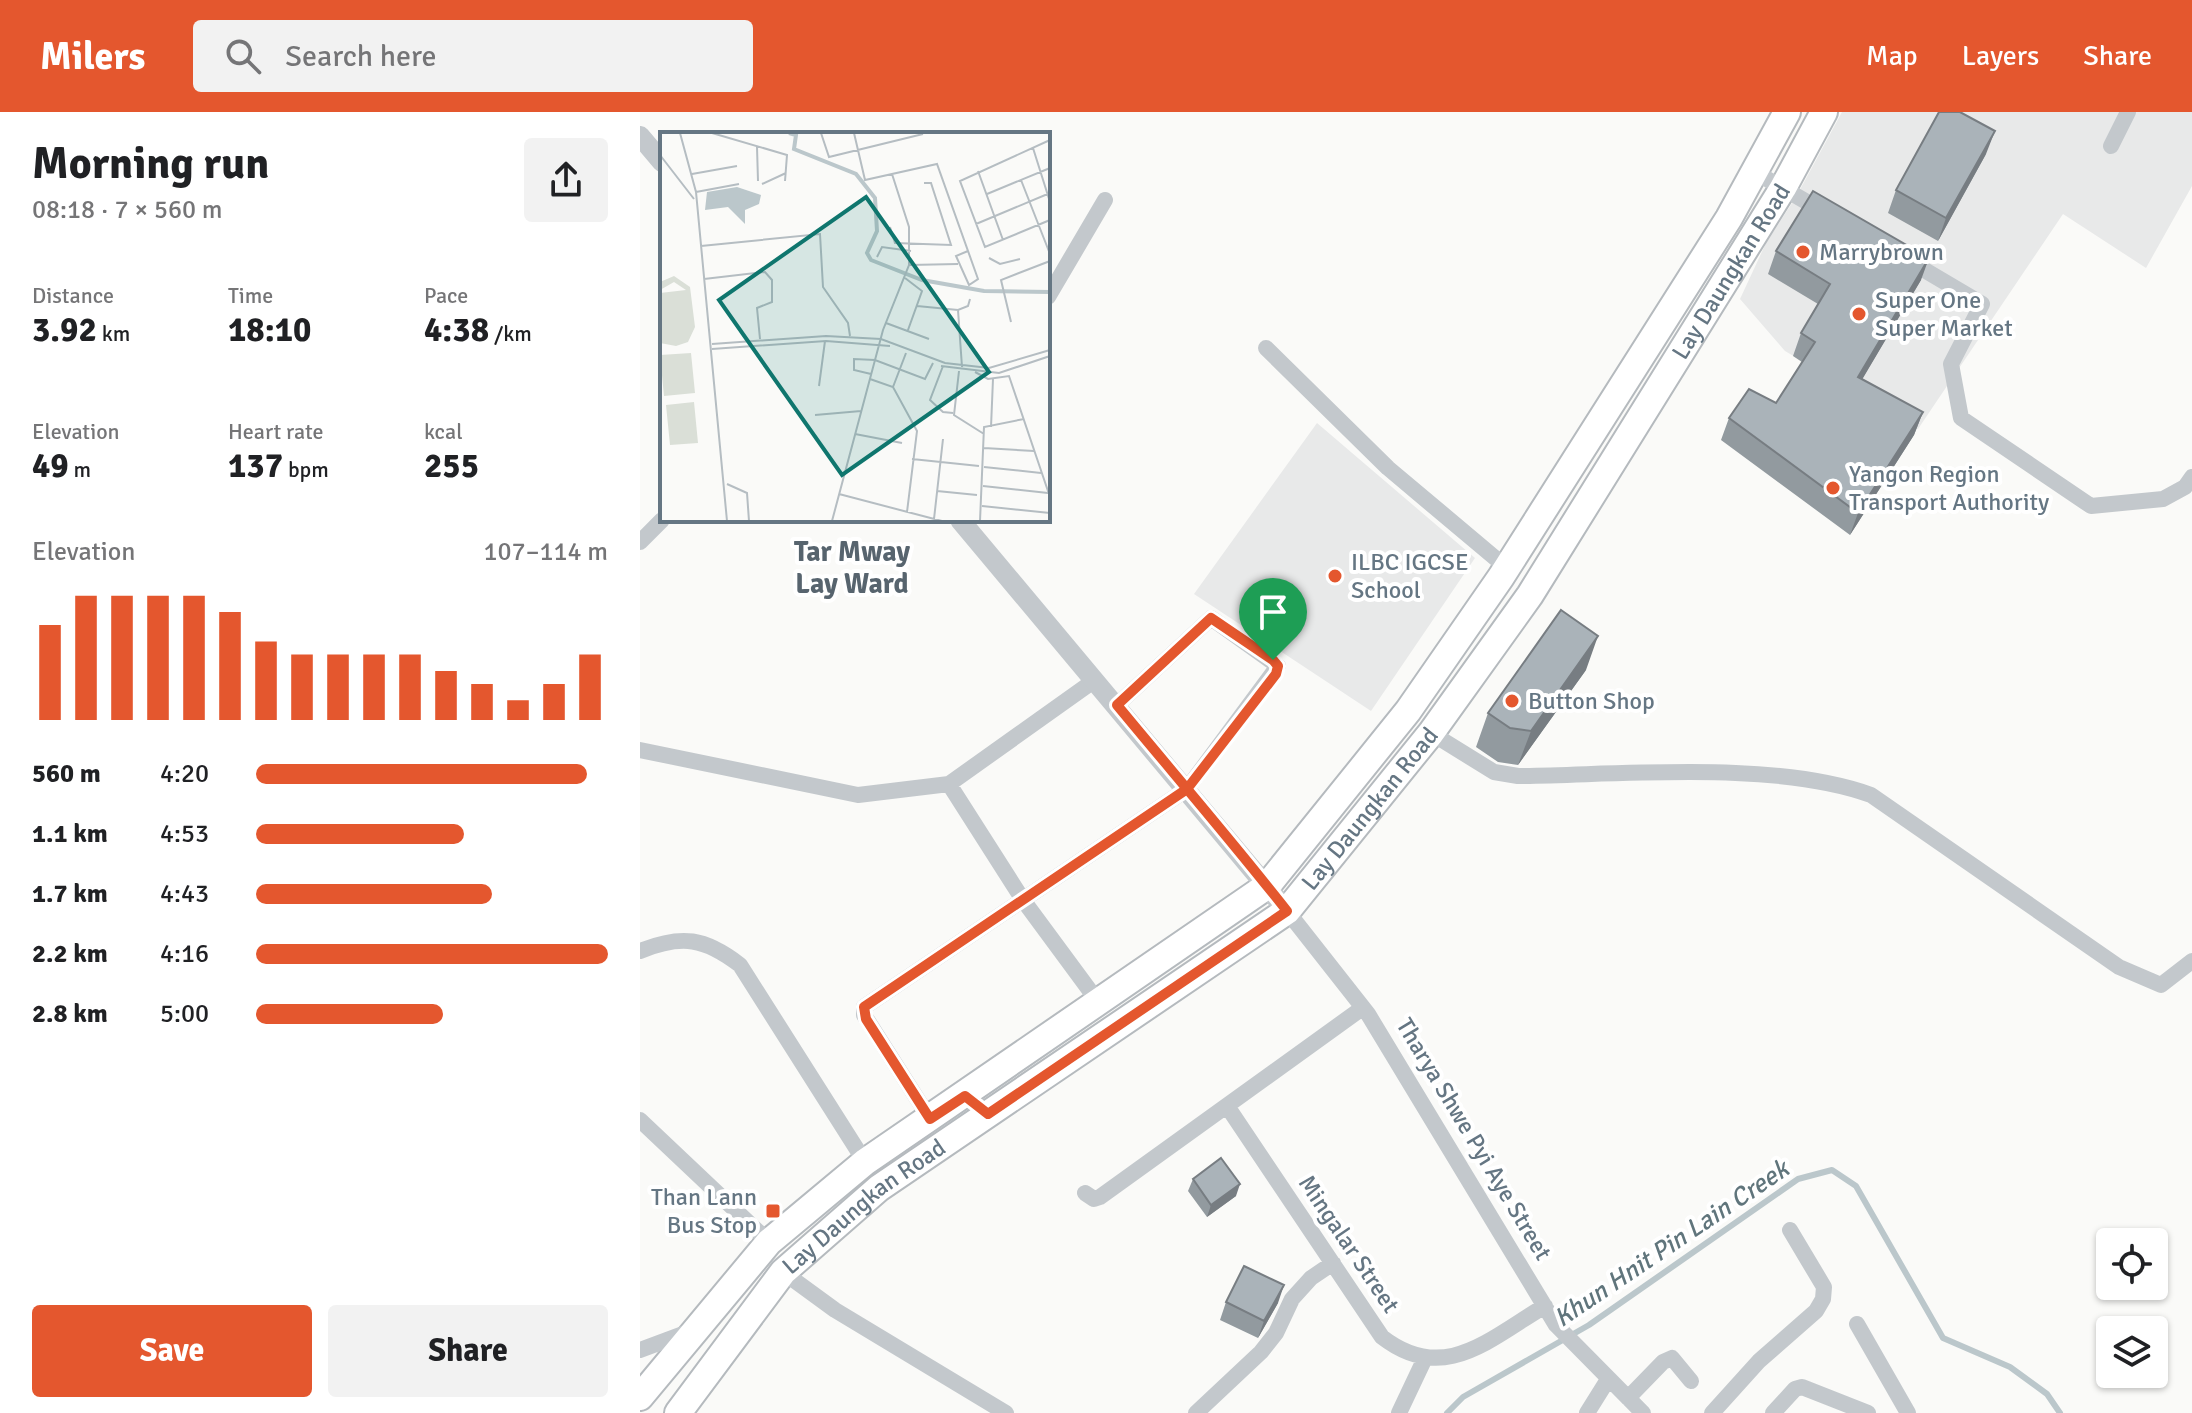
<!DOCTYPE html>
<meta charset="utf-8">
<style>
body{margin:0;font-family:Signika,sans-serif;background:#f2f2f2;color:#202124;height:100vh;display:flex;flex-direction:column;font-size:30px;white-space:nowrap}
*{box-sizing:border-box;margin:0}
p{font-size:26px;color:#757577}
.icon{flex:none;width:44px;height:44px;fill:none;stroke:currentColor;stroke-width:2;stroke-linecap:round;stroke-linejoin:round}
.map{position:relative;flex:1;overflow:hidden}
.side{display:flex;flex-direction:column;background:#fff;width:640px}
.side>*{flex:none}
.tools{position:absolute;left:1456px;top:1116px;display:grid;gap:16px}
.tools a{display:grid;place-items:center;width:72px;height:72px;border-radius:8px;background:#fff;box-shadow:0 2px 6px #0004;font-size:40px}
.pin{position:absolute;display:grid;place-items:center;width:68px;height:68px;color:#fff;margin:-82px -34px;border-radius:50% 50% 50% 0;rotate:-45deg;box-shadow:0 0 8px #0007}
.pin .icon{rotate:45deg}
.round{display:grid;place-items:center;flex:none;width:84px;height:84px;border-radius:8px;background:#f2f2f2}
.head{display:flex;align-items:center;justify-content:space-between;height:136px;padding:0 32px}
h1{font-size:44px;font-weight:800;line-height:60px}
.stats{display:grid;grid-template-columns:repeat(3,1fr);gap:12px;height:136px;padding:8px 32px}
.stats div{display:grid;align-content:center}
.stats b{font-size:34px;font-weight:800}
.stats small{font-size:22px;font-weight:400}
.stats p{font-size:22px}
.chart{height:224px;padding:16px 32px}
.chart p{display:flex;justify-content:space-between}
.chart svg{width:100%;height:144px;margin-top:8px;stroke:#e4572e;stroke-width:6}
.cta{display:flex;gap:16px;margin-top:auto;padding:16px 32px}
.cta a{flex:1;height:92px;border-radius:8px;background:#e4572e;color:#fff;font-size:32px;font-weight:800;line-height:92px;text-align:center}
.cta a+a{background:#f2f2f2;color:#202124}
ul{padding:0 32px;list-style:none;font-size:26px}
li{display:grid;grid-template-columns:128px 96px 1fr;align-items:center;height:60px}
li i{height:20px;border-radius:10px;background:#e4572e}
header{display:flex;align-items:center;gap:48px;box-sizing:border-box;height:112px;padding:0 40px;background:#e4572e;color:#fff}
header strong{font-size:38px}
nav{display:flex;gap:44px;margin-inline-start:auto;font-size:28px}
.search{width:560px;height:72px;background:#f2f2f2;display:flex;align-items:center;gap:20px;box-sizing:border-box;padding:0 28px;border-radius:8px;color:#757577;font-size:30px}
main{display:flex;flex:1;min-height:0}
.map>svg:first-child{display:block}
.built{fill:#e8e9e9}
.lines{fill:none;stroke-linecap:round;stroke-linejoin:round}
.stream{stroke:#bbc7cb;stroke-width:6}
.primary-casing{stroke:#b5babe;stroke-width:30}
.minor{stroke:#c3c8cc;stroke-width:16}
.tertiary{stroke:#c3c8cc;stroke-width:20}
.primary{stroke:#fff;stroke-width:26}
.wall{fill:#929a9f}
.shaded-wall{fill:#777d82}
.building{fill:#aab3b9;stroke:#777d82;stroke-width:2}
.route-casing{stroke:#fff;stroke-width:16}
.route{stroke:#e4572e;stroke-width:10}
.poi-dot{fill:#e4572e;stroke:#fff;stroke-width:3}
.labels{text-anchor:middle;stroke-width:8;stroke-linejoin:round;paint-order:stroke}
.poi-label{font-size:24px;fill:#657683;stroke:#fff;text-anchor:start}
.street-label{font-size:24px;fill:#657683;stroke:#fff}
.water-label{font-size:26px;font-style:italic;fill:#60757c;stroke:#fff}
.quarter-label{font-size:28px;font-weight:bold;fill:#57646e;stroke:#fff}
.inset-river{fill:none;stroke:#bbc7cb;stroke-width:4}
.inset-road{fill:none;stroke:#b5bdc2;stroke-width:2}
.view{fill:#0f766e;fill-opacity:0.15;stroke:#0f766e;stroke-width:4}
.inset-edge{fill:none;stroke:#657683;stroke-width:4}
</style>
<header>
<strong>Milers</strong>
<div class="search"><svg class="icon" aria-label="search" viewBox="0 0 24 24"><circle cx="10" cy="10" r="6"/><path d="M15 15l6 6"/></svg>Search here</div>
<nav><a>Map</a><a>Layers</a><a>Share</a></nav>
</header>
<main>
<section class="side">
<div class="head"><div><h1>Morning run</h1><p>08:18 · 7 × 560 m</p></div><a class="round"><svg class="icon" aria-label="share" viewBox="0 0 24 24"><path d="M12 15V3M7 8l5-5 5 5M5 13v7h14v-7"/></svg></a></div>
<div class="stats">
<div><p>Distance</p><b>3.92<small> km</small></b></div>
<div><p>Time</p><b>18:10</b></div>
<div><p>Pace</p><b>4:38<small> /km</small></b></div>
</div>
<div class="stats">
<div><p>Elevation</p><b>49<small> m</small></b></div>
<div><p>Heart rate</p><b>137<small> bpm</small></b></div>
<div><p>kcal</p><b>255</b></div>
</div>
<div class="chart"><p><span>Elevation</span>107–114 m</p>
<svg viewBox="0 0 160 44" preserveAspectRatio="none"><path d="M5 44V15M15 44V6M25 44V6M35 44V6M45 44V6M55 44V11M65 44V20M75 44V24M85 44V24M95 44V24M105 44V24M115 44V29M125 44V33M135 44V38M145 44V33M155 44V24"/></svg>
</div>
<ul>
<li><b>560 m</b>4:20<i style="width:94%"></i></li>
<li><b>1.1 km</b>4:53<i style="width:59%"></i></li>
<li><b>1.7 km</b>4:43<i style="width:67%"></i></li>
<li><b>2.2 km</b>4:16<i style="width:100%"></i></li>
<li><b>2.8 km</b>5:00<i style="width:53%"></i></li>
</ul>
<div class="cta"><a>Save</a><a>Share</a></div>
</section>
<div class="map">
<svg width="1552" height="1301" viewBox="0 0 1552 1301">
<rect width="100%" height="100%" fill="#fafaf8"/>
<path class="built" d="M 1202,0 L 1552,0 L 1552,74 L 1506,156 L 1423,102 L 1278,317 L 1145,239 L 1100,187 L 1126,131 L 1156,85 Z
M 677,311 L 835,446 L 731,599 L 554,482 Z"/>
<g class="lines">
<path class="stream" d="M 807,1301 L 823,1285 L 949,1213 L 1158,1067 L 1192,1058 L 1216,1074 L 1303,1226 L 1370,1255 L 1407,1282 L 1420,1301"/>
<defs>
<g id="primary">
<path d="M 0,1285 L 129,1130 L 225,1050 L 627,774 L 768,599 L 861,465 L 1089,106 L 1147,0"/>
<path id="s1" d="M 38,1301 L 143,1160 L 239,1076 L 647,799 L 791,621 L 890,483 L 1143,76 L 1184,0"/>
</g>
</defs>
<use href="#primary" class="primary-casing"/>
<path class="minor" d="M 1471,34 L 1488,0
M 1115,60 L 1184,100
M 1266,147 L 1342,192 L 1311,252 L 1321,306 L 1451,394 L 1523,387 L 1545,375 L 1552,365
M 408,185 L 465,88
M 626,236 L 748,356 L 867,456
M 0,430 L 22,408
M 791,621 L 854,660 L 878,664 C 981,663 1135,648 1231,683 L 1479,855 L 1521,873 L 1552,849
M 0,638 L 218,683 L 309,672 L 455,568
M 309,672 L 383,788 L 459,891
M 647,799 L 728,902 L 916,1213 L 1003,1301
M 0,839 C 42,822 65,826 100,853 L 225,1050
M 587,994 L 742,1225 C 804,1273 849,1227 905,1194
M 290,1007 L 224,903 L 224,895 L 547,677 L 638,554 L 571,506 L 477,593
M 0,1008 L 129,1130
M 445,1081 L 454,1087 L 460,1085 L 721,897
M 143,1160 L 195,1198 L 366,1301
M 1217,1212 L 1268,1301
M 0,1238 L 51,1219
M 988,1286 L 1023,1250 L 1032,1246 L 1051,1269
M 556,1301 L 621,1240 L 636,1221 L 652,1187 L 671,1166 L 693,1151
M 759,1301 L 785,1246
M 947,1301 L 967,1269
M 1072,1301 L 1119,1249 L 1176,1199 L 1183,1187 L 1184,1175 L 1150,1118
M 1133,1301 L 1155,1277 L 1162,1275 L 1228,1301"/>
<path class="tertiary" d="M 0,24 L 22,50
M 320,408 L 647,799"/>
<use href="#primary" class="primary"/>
</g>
<path class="wall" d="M 1346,42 L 1298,129 L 1248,101 L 1256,78 Z
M 1136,139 L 1281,168 L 1222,267 L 1283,300 L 1274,323 L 1210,423 L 1081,328 L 1089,306 L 1136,291 L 1162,250 L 1153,244 L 1161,221 L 1178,192 L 1128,162 Z
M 946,558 L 878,653 L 858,650 L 836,635 L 848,601 Z
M 553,1067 L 596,1084 L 567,1105 L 548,1079 Z
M 586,1190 L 638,1191 L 618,1226 L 580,1208 Z"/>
<path class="shaded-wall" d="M 1355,19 L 1346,42 L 1298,129 L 1306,106 Z
M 1289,146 L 1281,168 L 1210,288 L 1218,265 Z
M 1283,300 L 1274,323 L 1210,423 L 1218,401 Z
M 958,524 L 946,558 L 878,653 L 891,619 Z
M 600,1072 L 596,1084 L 567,1105 L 571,1093 Z
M 644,1173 L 638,1191 L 618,1226 L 624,1209 Z"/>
<path class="building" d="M 1299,0 L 1320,0 L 1355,19 L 1306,106 L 1256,78 Z
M 1173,79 L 1289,146 L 1218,265 L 1283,300 L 1218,401 L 1089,306 L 1109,277 L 1136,291 L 1175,230 L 1161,221 L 1190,172 L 1136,139 Z
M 921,498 L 958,524 L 891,619 L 870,616 L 848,601 Z
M 581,1046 L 600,1072 L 571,1093 L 553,1067 Z
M 604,1154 L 644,1173 L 624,1209 L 586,1190 Z"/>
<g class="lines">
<defs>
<path id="route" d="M 633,548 L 638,554 L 636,562 L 547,677 L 224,895 L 226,907 L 290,1007 L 325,984 L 348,1002 L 647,799 C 592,729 534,662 477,593 L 571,506 L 633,548"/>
</defs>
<use href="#route" class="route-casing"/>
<use href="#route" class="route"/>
</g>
<g class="poi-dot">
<circle cx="1163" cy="140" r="8"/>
<circle cx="1219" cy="202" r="8"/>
<circle cx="1193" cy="376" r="8"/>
<circle cx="695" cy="464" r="8"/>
<circle cx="872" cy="589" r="8"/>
<rect x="125" y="1091" width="16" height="16" rx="4"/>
</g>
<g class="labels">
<g class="poi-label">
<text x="1179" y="148">Marrybrown</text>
<text x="1235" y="196">Super One<tspan x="1235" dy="28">Super Market</tspan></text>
<text x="1209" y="370">Yangon Region<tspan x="1209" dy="28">Transport Authority</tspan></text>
<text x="711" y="458">ILBC IGCSE<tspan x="711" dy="28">School</tspan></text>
<text x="888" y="597">Button Shop</text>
<text x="117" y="1093" text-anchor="end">Than Lann<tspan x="117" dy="28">Bus Stop</tspan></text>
</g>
<g class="street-label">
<text dy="8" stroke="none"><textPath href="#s1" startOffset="1576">Lay Daungkan Road</textPath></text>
<text dy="8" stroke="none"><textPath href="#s1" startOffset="928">Lay Daungkan Road</textPath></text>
<text transform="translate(834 1027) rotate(59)" y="8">Tharya Shwe Pyi Aye Street</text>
<text dy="8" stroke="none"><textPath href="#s1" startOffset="280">Lay Daungkan Road</textPath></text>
<text transform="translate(709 1132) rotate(56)" y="8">Mingalar Street</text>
</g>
<g class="water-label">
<text transform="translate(1031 1131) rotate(-34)" y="9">Khun Hnit Pin Lain Creek</text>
</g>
<g class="quarter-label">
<text x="212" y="449">Tar Mway<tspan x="212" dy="32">Lay Ward</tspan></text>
</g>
</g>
<g transform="translate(20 20)">
<rect width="390" height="390" fill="#fafaf8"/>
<path d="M 14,144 L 30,155 L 35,195 L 28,210 L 16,214 L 0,211 L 0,161 L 26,158 L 14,150 L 0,158 L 0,150 ZM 31,221 L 35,261 L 4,264 L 0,223 ZM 34,270 L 38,311 L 10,313 L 6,273 Z" fill="#dadfd7"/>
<path d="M 77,55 L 101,63 L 99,72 L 85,78 L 85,92 L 68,75 L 45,78 L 47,60 Z" fill="#bbc7cb"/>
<path class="inset-river" d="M 129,1 L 136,3 L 134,17 L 196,42 L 215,66 L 217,99 L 207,121 L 211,128 L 262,148 L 324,159 L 390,160"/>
<path class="inset-road" d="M 20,1 L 36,60 L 67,389M 52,1 L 127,23 L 125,49M 161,1 L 169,25 L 263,2M 194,1 L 205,48 L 277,32 L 318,147 L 309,153 L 296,124 L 308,119M 390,8 L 300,49 L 325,115 L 390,88M 97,15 L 98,49M 373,16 L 390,70M 0,23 L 34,67M 318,39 L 343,108M 32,42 L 77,34M 361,48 L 390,122M 102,52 L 126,41M 36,60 L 79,52M 327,62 L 390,36M 316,92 L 390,61M 230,95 L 235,111 L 291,113 L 271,51 L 264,51M 41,114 L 160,102 L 163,155 L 188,191 L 190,204M 217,125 L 222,115 L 251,119M 329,126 L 340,132 L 360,127M 249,133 L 298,132M 245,146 L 262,159 L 248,198M 44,147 L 105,140 L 112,148 L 112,170 L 97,176 L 100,207M 257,174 L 298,178 L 308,174 L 310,167M 298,178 L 302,235M 351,190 L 341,148 L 390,129M 226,191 L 269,207M 52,212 L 166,204 L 221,207 L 285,231 L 329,236 L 390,218M 52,217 L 166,209 L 230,214M 281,234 L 339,241 L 390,224M 283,234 L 270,268 L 283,280 L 293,281M 299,239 L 294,283 L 324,302M 315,240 L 328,247 L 349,244 L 390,365M 211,242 L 194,238 L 194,227 L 215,228 L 265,247 L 273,231M 210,247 L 233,255 L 257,299 L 247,380M 159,254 L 165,209M 233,255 L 246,221M 155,283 L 201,279M 331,295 L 333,247M 195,302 L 242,311M 324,316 L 374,319M 252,327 L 319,334M 324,335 L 381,341M 67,352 L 87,361 L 89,389M 323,354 L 388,361M 277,359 L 317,363M 179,362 L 282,389M 322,374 L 390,381M 274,387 L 283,307M 172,389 L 223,198 L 249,133 L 249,95 L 232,42M 320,389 L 324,295 L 364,287"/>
<path class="view" d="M 206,65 L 329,240 L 182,343 L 59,168 Z"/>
<rect width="390" height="390" class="inset-edge"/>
</g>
</svg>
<div class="tools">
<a><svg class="icon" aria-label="locate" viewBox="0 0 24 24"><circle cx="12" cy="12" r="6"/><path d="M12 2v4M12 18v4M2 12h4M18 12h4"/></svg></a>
<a><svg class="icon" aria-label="layers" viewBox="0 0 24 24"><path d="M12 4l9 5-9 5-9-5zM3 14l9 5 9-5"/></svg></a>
</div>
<div class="pin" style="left:633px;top:548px;background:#1e9e55"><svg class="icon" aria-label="arrive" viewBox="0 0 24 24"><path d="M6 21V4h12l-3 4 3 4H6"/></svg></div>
</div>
</main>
